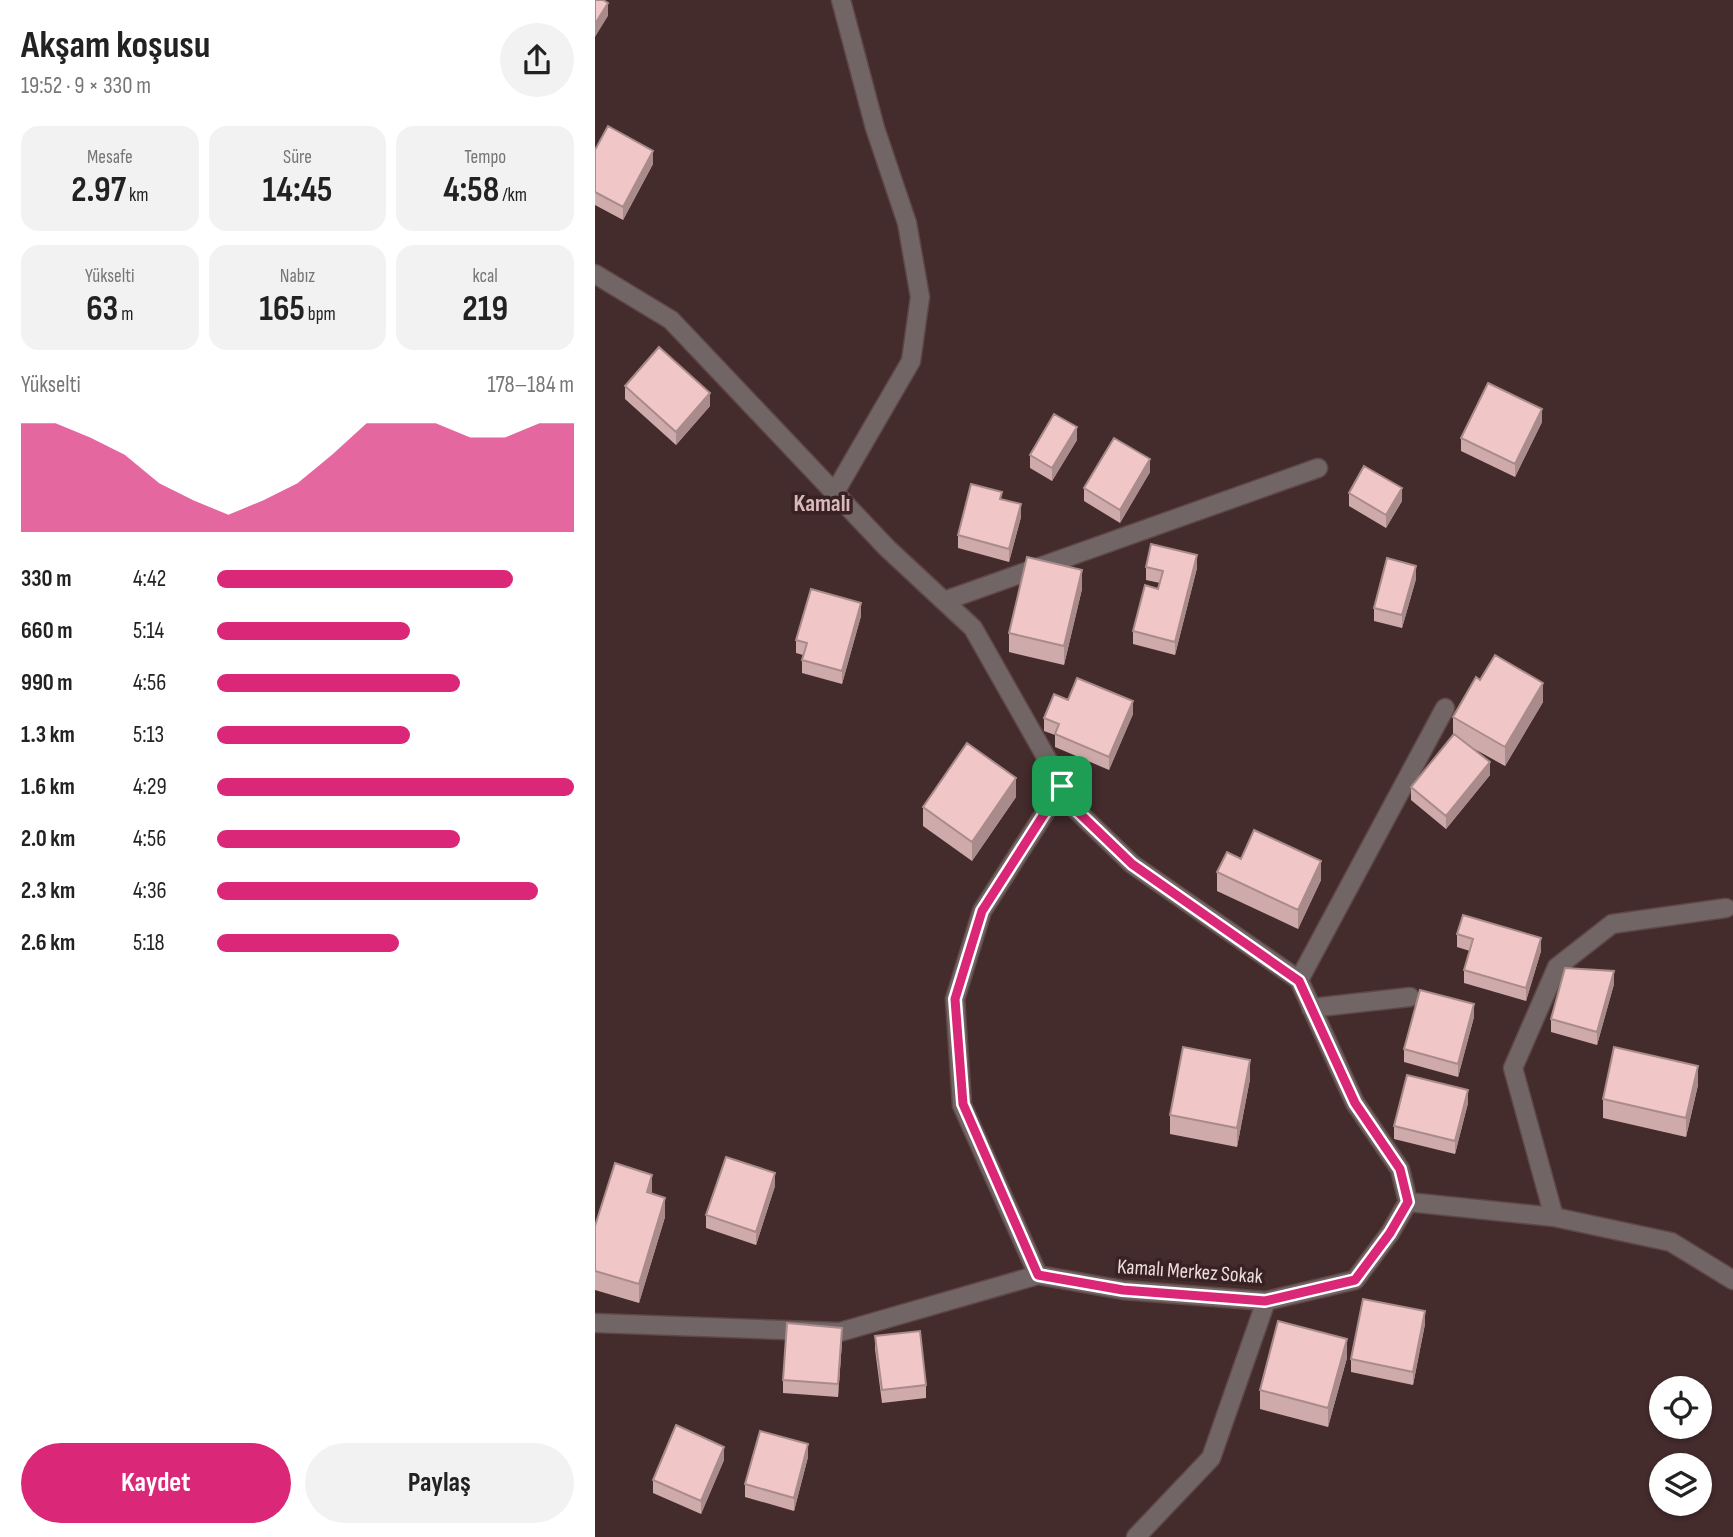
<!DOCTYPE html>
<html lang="tr">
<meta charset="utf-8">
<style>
body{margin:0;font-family:"Sofia Sans Condensed",sans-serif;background:#f2f2f2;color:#222;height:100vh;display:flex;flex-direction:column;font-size:26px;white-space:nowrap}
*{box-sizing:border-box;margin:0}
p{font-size:23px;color:#767676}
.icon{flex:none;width:38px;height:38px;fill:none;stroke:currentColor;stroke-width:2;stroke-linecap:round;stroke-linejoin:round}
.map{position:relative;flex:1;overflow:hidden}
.drawer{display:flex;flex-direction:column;background:#fff;width:595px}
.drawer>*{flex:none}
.fabs{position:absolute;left:1054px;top:1376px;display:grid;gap:14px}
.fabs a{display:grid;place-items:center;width:63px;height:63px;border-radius:50%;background:#fff;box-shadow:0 2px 5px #0004;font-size:35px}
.pin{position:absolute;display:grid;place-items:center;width:60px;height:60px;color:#fff;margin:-30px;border-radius:14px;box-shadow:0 4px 10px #0006}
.round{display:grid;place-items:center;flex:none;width:74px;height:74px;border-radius:37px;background:#f2f2f2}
.overview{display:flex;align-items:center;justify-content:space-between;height:119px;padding:0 21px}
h1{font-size:38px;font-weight:700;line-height:52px}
.stats{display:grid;grid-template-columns:repeat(3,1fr);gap:10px;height:119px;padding:7px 21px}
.stats div{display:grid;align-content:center;border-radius:18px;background:#f2f2f2;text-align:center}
.stats b{font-size:35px;font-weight:700}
.stats small{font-size:19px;font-weight:400}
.stats p{font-size:19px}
.chart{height:196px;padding:14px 21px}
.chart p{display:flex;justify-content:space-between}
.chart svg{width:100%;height:126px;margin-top:7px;fill:#db2777;opacity:.7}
.action{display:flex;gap:14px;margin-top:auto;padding:14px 21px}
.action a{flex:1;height:80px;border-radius:42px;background:#db2777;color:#fff;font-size:28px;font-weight:700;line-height:80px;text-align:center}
.action a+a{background:#f2f2f2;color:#222}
ul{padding:0 21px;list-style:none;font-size:23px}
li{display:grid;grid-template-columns:112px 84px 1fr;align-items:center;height:52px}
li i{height:18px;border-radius:9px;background:#db2777}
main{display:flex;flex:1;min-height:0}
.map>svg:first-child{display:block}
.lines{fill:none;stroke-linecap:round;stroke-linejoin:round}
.minor-casing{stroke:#5f4748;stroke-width:21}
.minor{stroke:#716565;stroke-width:18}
.wall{fill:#cfaaab}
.shaded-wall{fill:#a98b8b}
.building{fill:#f1c6c7;stroke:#a98b8b;stroke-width:2}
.route-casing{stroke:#fff;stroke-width:14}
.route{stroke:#db2777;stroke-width:9}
.labels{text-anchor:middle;stroke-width:7;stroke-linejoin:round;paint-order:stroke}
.street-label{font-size:21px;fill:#eddcdc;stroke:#392223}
.quarter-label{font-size:24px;font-weight:bold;fill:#d9b9ba;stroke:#392223}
</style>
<main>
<section class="drawer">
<div class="overview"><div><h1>Akşam koşusu</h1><p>19:52 · 9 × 330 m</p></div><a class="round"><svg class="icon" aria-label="share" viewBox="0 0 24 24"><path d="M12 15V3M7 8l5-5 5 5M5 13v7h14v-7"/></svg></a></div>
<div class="stats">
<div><p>Mesafe</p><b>2.97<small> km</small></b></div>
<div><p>Süre</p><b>14:45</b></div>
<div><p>Tempo</p><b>4:58<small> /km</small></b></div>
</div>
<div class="stats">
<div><p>Yükselti</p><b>63<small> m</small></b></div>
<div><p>Nabız</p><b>165<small> bpm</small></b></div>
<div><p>kcal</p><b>219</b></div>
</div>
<div class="chart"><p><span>Yükselti</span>178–184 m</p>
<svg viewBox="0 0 160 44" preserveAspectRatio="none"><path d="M0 44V6L10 6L20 11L30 17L40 27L50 33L60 38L70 33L80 27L90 17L100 6L110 6L120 6L130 11L140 11L150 6L160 6V44z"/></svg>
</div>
<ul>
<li><b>330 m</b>4:42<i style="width:83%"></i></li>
<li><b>660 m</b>5:14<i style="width:54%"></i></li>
<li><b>990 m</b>4:56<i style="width:68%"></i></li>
<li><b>1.3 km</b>5:13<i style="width:54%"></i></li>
<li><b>1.6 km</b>4:29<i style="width:100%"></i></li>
<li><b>2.0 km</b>4:56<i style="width:68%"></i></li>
<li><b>2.3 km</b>4:36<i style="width:90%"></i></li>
<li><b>2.6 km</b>5:18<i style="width:51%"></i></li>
</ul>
<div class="action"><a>Kaydet</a><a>Paylaş</a></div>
</section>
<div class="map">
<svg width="1138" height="1537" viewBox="0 0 1138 1537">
<rect width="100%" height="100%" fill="#442b2c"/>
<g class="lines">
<defs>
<path id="minor" d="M 0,274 L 76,320 L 292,548 L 378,628 L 481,810 L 537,864 L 704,980 L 760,1103 L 805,1169 L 813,1202
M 240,492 L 316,361 L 325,297 L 312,223 L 280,128 L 246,0
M 349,601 L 723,468
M 704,980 L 850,708
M 716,1008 L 815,997
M 959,1217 L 918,1068 L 962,967 L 1017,924 L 1131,908
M 443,1275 L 367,1105 L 360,999 L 387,911 L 467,786
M 0,1323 L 245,1332 L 443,1275 L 528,1290 L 671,1301 L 760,1280 L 795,1233 L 813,1202 L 959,1217 L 1076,1242 L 1138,1280
M 541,1537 L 616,1458 L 671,1301"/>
</defs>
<use href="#minor" class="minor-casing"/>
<use href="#minor" class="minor"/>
</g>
<path class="wall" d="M 0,150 L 58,164 L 28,220 L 0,205 Z
M 30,386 L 115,406 L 81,445 L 30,399 Z
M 947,422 L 920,477 L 866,451 L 866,438 Z
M 482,440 L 457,481 L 435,468 L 435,455 Z
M 555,472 L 525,523 L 489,501 L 489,488 Z
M 754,493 L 807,501 L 791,528 L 754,506 Z
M 407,500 L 426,517 L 414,562 L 363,548 L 363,535 Z
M 551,567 L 602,568 L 580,655 L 538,644 L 538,631 L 563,589 L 565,583 L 551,580 Z
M 821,579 L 807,628 L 779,621 L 779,608 Z
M 487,589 L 469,665 L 414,652 L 414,633 Z
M 266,616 L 247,684 L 207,673 L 207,660 L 208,655 L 201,653 L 201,640 Z
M 885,680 L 948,702 L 910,766 L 874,746 L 895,775 L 851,829 L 816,800 L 816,787 L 858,735 L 858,717 Z
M 473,700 L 538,714 L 514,770 L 460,747 L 460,735 L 449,731 L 449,718 Z
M 421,797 L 377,861 L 328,826 L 328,807 Z
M 646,859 L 726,880 L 703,929 L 622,891 L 622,872 Z
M 862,934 L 946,951 L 931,1001 L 869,983 L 869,970 L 875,951 L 862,947 Z
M 1019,984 L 1002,1045 L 956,1032 L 956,1019 Z
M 879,1017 L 863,1077 L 809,1062 L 809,1049 Z
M 655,1079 L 642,1147 L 575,1134 L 575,1115 Z
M 1103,1085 L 1091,1137 L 1008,1118 L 1008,1099 Z
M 873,1103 L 860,1154 L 799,1139 L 799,1126 Z
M 180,1186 L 161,1245 L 111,1228 L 111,1215 Z
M 57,1193 L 70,1217 L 44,1303 L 0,1290 L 0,1226 Z
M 830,1324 L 818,1385 L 756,1372 L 756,1359 Z
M 280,1336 L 331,1385 L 331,1398 L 287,1403 L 280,1349 Z
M 247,1341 L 243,1397 L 188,1393 L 188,1380 Z
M 752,1358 L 733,1427 L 665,1409 L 665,1390 Z
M 213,1457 L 199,1511 L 150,1497 L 150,1484 Z
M 129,1460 L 106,1514 L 58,1493 L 58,1480 Z"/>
<path class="shaded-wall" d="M 13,3 L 13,16 L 0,37 L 0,24 Z
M 58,151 L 58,164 L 28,220 L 28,207 Z
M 115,393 L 115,406 L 81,445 L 81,432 Z
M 947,409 L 947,422 L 920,477 L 920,464 Z
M 482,427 L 482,440 L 457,481 L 457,468 Z
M 555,459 L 555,472 L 525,523 L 525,510 Z
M 807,488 L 807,501 L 791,528 L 791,515 Z
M 426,504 L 426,517 L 414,562 L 414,549 Z
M 602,555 L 602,568 L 580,655 L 580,642 Z
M 821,566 L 821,579 L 807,628 L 807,615 Z
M 487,570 L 487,589 L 469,665 L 469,646 Z
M 266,603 L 266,616 L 247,684 L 247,671 Z
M 948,683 L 948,702 L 910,766 L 910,747 Z
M 538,701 L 538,714 L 514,770 L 514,757 Z
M 895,762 L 895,775 L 851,829 L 851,816 Z
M 421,778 L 421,797 L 377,861 L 377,842 Z
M 726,861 L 726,880 L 703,929 L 703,910 Z
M 946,938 L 946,951 L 931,1001 L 931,988 Z
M 1019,971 L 1019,984 L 1002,1045 L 1002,1032 Z
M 879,1004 L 879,1017 L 863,1077 L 863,1064 Z
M 655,1060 L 655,1079 L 642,1147 L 642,1128 Z
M 1103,1066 L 1103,1085 L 1091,1137 L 1091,1118 Z
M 873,1090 L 873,1103 L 860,1154 L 860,1141 Z
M 180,1173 L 180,1186 L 161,1245 L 161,1232 Z
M 57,1175 L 57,1194 L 52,1192 Z
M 70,1198 L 70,1217 L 44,1303 L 44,1284 Z
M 830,1311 L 830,1324 L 818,1385 L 818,1372 Z
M 247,1328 L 247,1341 L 243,1397 L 243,1384 Z
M 752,1339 L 752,1358 L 733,1427 L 733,1408 Z
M 213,1444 L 213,1457 L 199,1511 L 199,1498 Z
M 129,1447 L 129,1460 L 106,1514 L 106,1501 Z"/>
<path class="building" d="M 0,0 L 8,0 L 13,3 L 0,24 Z
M 13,126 L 58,151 L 28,207 L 0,192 L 0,150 Z
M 64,347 L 115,393 L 81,432 L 30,386 Z
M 893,383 L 947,409 L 920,464 L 866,438 Z
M 459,414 L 482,427 L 457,468 L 435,455 Z
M 519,438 L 555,459 L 525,510 L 489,488 Z
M 769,466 L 807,488 L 791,515 L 754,493 Z
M 376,484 L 407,492 L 405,499 L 426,504 L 414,549 L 363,535 Z
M 556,544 L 602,555 L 580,642 L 538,631 L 550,585 L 563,589 L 568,571 L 551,567 Z
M 432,557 L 487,570 L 469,646 L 414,633 Z
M 792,558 L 821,566 L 807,615 L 779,608 Z
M 216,589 L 266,603 L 247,671 L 207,660 L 212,643 L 201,640 Z
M 900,655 L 948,683 L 910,747 L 858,717 L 881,677 L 885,680 Z
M 482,678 L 538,701 L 514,757 L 460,734 L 464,724 L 449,718 L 459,694 L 473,700 Z
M 859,734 L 895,762 L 851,816 L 816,787 Z
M 372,743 L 421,778 L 377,842 L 328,807 Z
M 659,830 L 726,861 L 703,910 L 622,872 L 632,852 L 646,859 Z
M 868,915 L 946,938 L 931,988 L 869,970 L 878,939 L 862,934 Z
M 970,968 L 1019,971 L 1002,1032 L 956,1019 Z
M 825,990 L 879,1004 L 863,1064 L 809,1049 Z
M 588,1047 L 655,1060 L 642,1128 L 575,1115 Z
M 1019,1047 L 1103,1066 L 1091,1118 L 1008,1099 Z
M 812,1075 L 873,1090 L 860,1141 L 799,1126 Z
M 131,1157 L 180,1173 L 161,1232 L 111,1215 Z
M 20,1163 L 57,1175 L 52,1192 L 70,1198 L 44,1284 L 0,1271 L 0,1226 Z
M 768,1299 L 830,1311 L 818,1372 L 756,1359 Z
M 683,1321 L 752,1339 L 733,1408 L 665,1390 Z
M 192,1323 L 247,1328 L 243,1384 L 188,1380 Z
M 325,1331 L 331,1385 L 287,1390 L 280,1336 Z
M 81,1425 L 129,1447 L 106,1501 L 58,1480 Z
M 165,1431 L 213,1444 L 199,1498 L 150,1484 Z"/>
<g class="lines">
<defs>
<path id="route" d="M 467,786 L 481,810 L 537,864 L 704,981 L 760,1103 L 805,1169 L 813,1202 L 795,1233 L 760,1280 L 670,1301 L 528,1290 L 443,1275 L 368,1104 L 360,999 L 387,911 Z"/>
</defs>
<use href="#route" class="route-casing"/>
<use href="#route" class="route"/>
</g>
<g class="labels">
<g class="street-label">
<text transform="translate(595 1271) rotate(4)" y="7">Kamalı Merkez Sokak</text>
</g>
<g class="quarter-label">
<text x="227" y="511">Kamalı</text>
</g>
</g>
</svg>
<div class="fabs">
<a><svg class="icon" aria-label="locate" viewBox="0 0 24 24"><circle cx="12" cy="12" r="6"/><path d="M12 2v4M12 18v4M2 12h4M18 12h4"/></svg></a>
<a><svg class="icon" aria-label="layers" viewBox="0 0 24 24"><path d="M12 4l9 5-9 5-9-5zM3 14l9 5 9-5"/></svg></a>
</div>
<div class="pin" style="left:467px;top:786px;background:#1e9e55"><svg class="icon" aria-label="arrive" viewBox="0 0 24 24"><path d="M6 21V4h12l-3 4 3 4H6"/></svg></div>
</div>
</main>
